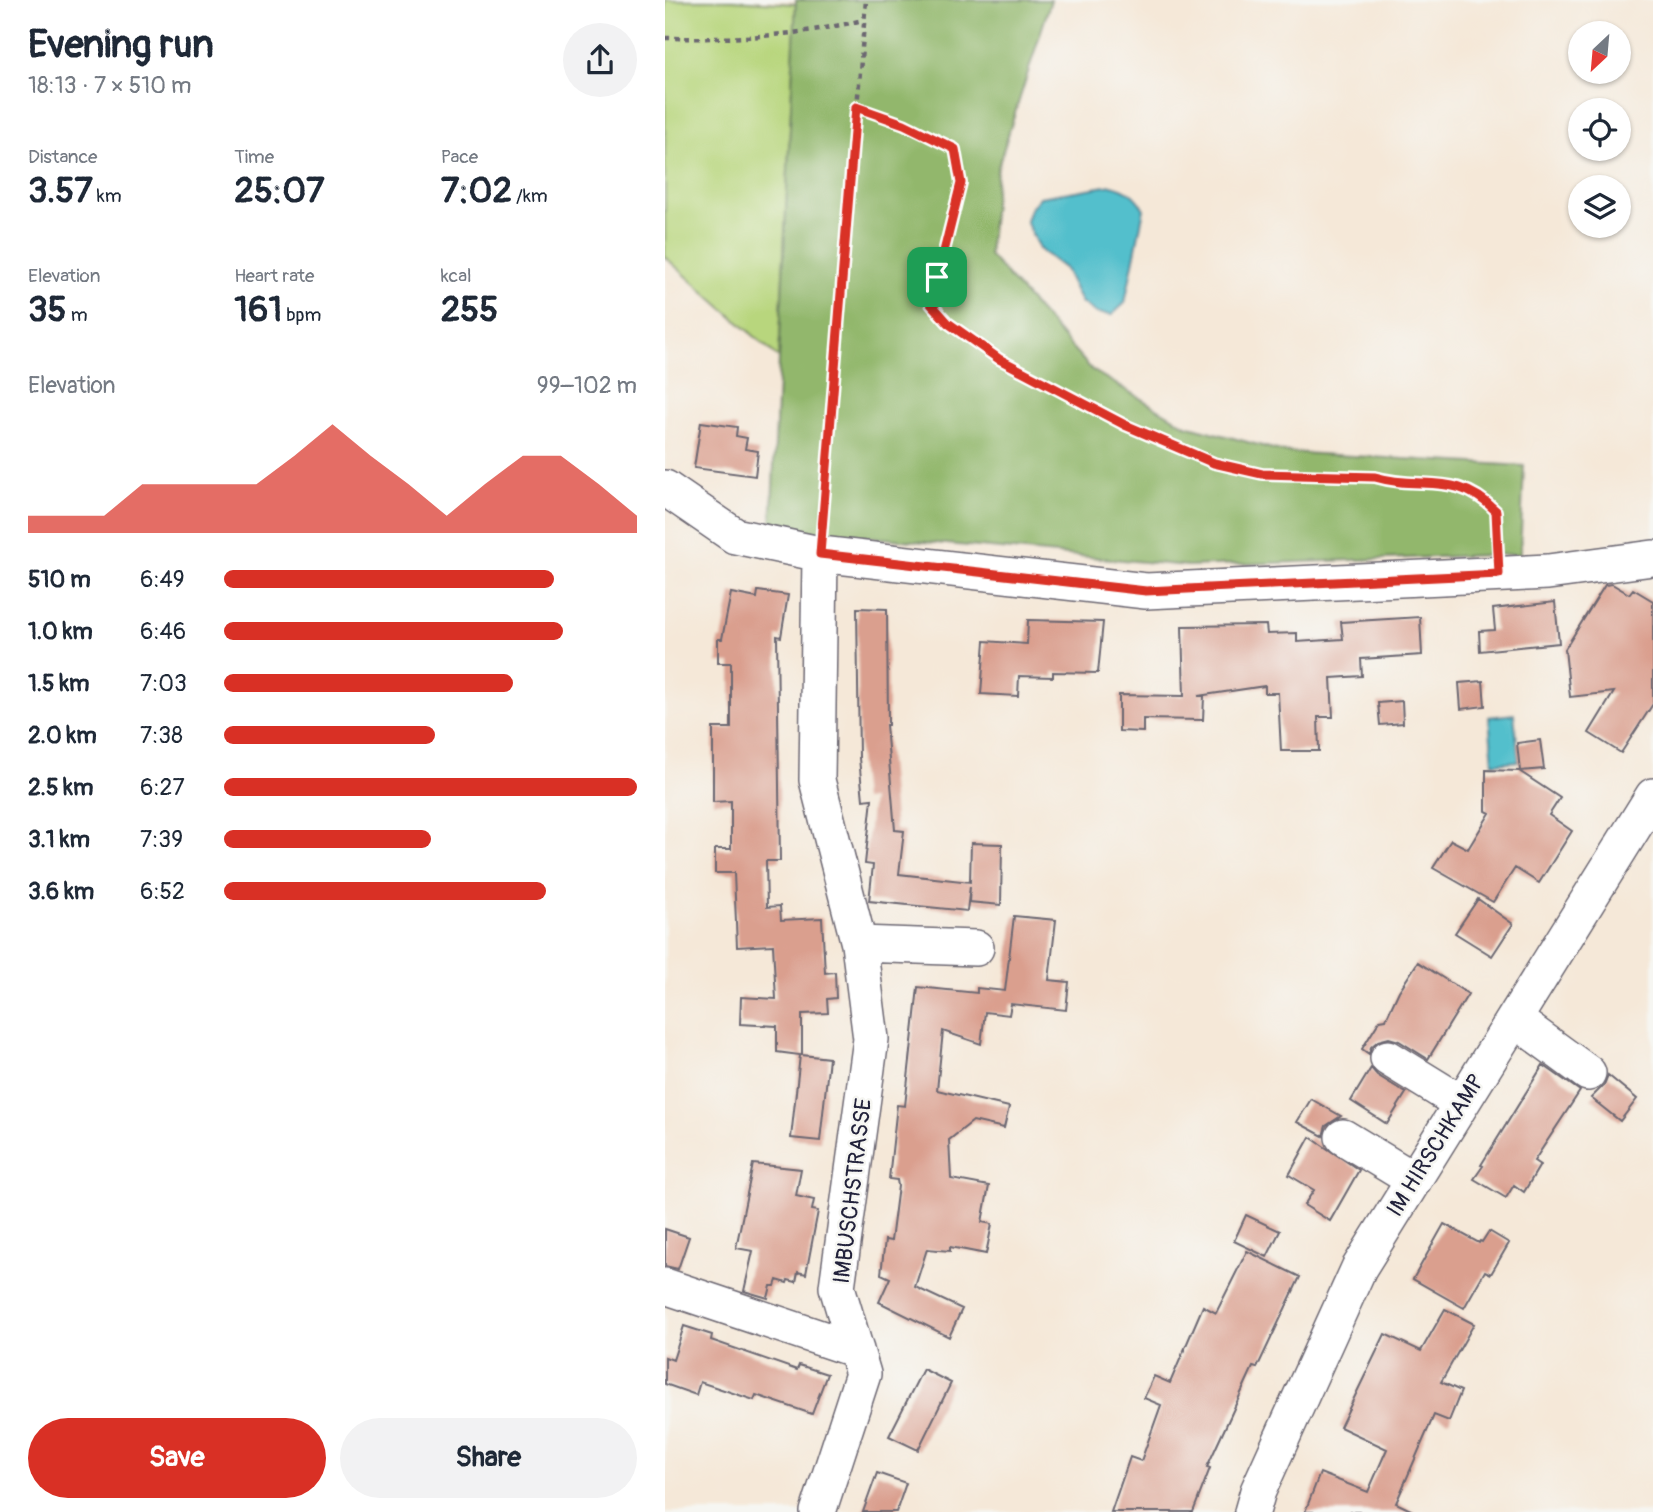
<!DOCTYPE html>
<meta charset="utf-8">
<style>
body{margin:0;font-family:Pangolin,sans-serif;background:#f2f2f3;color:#1f2937;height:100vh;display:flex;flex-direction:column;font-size:26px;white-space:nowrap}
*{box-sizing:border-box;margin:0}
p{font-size:23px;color:#747a83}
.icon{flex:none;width:38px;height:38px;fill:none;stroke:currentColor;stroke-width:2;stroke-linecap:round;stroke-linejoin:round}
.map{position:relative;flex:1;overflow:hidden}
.panel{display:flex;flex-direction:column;background:#fff;width:665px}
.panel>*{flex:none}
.needle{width:46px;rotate:206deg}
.buttons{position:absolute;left:903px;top:21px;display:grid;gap:14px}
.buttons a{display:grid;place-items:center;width:63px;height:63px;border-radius:50%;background:#fff;box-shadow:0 2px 5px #0004;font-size:35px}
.pin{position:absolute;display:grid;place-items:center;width:60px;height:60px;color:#fff;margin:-30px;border-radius:14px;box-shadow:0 4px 10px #0006}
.round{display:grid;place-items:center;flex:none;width:74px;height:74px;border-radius:37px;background:#f2f2f3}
.summary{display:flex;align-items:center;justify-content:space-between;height:119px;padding:0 28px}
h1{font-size:38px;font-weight:800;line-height:52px}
.stats{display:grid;grid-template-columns:repeat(3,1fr);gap:10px;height:119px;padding:7px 28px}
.stats div{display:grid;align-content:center}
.stats b{font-size:35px;font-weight:800}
.stats small{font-size:19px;font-weight:400}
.stats p{font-size:19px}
.chart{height:196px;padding:14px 28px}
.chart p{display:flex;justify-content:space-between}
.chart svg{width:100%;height:126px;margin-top:7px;fill:#d93025;opacity:.7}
.button{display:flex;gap:14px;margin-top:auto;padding:14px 28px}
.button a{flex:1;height:80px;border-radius:42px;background:#d93025;color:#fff;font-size:28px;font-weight:800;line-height:80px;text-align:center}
.button a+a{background:#f2f2f3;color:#1f2937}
ul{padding:0 28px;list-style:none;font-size:23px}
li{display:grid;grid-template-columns:112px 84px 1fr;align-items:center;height:52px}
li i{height:18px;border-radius:9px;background:#d93025}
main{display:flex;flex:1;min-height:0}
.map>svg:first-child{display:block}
.green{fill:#b8d67d;stroke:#6d7c5c;stroke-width:2}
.forest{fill:#92b76c;stroke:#5a6c54;stroke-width:2}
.water{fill:#53bfcc;stroke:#3a7084;stroke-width:2}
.building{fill:#da9f8e}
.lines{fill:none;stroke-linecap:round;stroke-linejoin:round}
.minor-casing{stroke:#6c6772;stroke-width:38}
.path{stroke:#6c6772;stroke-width:4.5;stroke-dasharray:5 5;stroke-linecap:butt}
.minor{stroke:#fff;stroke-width:35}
.route-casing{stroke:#fff;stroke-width:14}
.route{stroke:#d93025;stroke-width:9}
.labels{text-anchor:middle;stroke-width:5;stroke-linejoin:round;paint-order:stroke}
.street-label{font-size:23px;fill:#22223b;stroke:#f6f6f2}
</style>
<main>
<section class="panel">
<div class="summary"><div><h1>Evening run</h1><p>18:13 · 7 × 510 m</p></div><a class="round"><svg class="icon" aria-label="share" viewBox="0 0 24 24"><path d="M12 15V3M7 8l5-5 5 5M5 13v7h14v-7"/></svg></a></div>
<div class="stats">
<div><p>Distance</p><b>3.57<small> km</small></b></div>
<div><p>Time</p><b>25:07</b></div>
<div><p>Pace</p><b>7:02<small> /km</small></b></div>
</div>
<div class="stats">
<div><p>Elevation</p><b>35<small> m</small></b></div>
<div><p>Heart rate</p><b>161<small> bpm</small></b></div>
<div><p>kcal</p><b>255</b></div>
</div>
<div class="chart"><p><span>Elevation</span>99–102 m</p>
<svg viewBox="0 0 160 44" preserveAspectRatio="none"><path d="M0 44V38L10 38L20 38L30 27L40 27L50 27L60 27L70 17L80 6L90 17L100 27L110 38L120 27L130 17L140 17L150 27L160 38V44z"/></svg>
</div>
<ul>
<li><b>510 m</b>6:49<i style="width:80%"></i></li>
<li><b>1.0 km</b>6:46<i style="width:82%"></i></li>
<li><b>1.5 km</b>7:03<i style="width:70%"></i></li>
<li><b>2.0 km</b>7:38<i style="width:51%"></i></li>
<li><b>2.5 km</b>6:27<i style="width:100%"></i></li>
<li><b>3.1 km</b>7:39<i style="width:50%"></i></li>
<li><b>3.6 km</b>6:52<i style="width:78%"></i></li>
</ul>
<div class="button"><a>Save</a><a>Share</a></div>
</section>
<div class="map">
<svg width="988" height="1512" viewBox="0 0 988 1512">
<rect width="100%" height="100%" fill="#f6f6f2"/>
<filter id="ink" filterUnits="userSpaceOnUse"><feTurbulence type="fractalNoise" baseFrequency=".0143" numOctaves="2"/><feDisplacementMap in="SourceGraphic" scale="14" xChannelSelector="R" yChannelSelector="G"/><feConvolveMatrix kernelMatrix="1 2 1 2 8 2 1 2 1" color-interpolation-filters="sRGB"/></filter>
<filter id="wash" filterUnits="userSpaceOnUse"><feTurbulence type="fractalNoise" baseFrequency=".00686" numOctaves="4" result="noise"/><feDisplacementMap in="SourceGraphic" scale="28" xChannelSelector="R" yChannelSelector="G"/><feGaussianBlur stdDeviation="1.57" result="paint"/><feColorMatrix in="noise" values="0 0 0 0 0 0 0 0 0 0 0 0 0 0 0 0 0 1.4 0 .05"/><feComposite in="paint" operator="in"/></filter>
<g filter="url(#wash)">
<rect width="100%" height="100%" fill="#f5e8d8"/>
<path class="green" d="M 0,0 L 67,0 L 131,4 L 114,358 L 0,257 Z"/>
<path class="forest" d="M 131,0 L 386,0 L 332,170 L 324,255 L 427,370 L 521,425 L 619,452 L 859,466 L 855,554 L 523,566 L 106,528 Z"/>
<path class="water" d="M 447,185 C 463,189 470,195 479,209 L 460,303 L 447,315 L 431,313 L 416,302 L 400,269 L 374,249 L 361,221 L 365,209 L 375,197 Z
M 849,714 L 854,761 L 828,763 L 824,717 Z"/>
<g id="blocks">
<path class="building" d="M 36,422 L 72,427 L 71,436 L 82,438 L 80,449 L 93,451 L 90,476 L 29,468 Z
M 947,584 L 964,594 L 968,589 L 988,601 L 988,704 L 956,753 L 924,733 L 949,692 L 905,697 L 900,649 L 940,585 Z
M 93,591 L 123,595 L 116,637 L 112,636 L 115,861 L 101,861 L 102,907 L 115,906 L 116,920 L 157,918 L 160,973 L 170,972 L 171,998 L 162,999 L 163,1013 L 137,1014 L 137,1055 L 164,1058 L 155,1141 L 126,1138 L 135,1055 L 112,1052 L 112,1026 L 75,1024 L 76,997 L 111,999 L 108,945 L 72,947 L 69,873 L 50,873 L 50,849 L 66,849 L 66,801 L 48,802 L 48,728 L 66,728 L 66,663 L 53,663 L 53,639 L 57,639 L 66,593 L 92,598 Z
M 890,602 L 894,643 L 815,651 L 814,631 L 830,630 L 828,609 Z
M 192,608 L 222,609 L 223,725 L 221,725 L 230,830 L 239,831 L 234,874 L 305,882 L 306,843 L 337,844 L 336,905 L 304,902 L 305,886 L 302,911 L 204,901 L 208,865 L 200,864 L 207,799 L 198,800 L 194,758 Z
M 755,617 L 757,655 L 696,659 L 697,676 L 666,678 L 668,717 L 653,717 L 654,751 L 616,751 L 613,693 L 600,693 L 600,686 L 533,696 L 539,696 L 538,720 L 478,719 L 478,732 L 454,731 L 454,695 L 519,696 L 517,626 L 601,625 L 602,634 L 632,633 L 632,642 L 678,639 L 676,622 Z
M 363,620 L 438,622 L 433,673 L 388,672 L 388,677 L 354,676 L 353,696 L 316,694 L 320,641 L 362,644 Z
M 818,681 L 820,706 L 796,709 L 794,683 Z
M 737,701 L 738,723 L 715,725 L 713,703 Z
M 875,740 L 879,769 L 855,771 L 852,743 Z
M 821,770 L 854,771 L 895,798 L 884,815 L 907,831 L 874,883 L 850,868 L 828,902 L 768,868 L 786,840 L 803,849 L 825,813 L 821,811 Z
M 813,899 L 848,924 L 827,956 L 790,933 Z
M 349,916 L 391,920 L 384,980 L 404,982 L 401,1010 L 346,1004 L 344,1015 L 320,1012 L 316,1044 L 278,1031 L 272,1090 L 344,1107 L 339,1128 L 308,1121 L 284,1140 L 286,1179 L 324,1186 L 317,1222 L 327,1224 L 321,1254 L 285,1247 L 285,1251 L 262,1249 L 250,1287 L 297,1309 L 284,1337 L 214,1302 L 225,1278 L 216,1274 L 220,1240 L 226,1241 L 233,1186 L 232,1180 L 224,1179 L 232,1105 L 240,1106 L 253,987 L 312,993 L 312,988 L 340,991 Z
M 753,962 L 803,994 L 763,1059 L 734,1041 L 724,1038 L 713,1041 L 706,1047 L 704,1054 L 697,1049 L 715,1020 L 721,1019 L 734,991 Z
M 878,1065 L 915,1091 L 869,1161 L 875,1165 L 859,1192 L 849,1185 L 841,1198 L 809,1179 L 818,1166 L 816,1165 Z
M 706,1068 L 712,1075 L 741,1093 L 722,1124 L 686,1101 Z
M 943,1075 L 972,1099 L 955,1121 L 926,1098 L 939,1085 Z
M 646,1099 L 676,1116 L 661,1126 L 658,1136 L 632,1122 Z
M 645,1137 L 694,1170 L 665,1221 L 639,1205 L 649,1190 L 624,1175 Z
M 88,1164 L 136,1169 L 131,1196 L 149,1200 L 147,1210 L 153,1211 L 141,1274 L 133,1272 L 131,1282 L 123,1280 L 122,1283 L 112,1280 L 110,1286 L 106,1286 L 103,1298 L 79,1291 L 88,1251 L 71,1248 Z
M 581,1215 L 615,1231 L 602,1257 L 569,1241 Z
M 779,1224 L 814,1243 L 815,1241 L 817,1242 L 824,1231 L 844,1243 L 826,1274 L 820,1271 L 799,1308 L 748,1279 Z
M 0,1229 L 24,1237 L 13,1269 L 0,1266 Z
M 582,1251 L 635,1277 L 592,1368 L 588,1367 L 542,1467 L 545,1468 L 528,1512 L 446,1512 L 465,1457 L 476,1461 L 496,1405 L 479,1398 L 489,1376 L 505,1383 L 538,1306 L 551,1313 Z
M 780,1309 L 809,1324 L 776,1382 L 796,1391 L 784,1421 L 769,1415 L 731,1503 L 750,1512 L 640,1512 L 655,1473 L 703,1492 L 722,1449 L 675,1427 L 720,1334 L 756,1351 Z
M 19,1326 L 47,1335 L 46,1340 L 132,1370 L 134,1365 L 162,1374 L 147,1414 L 91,1395 L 89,1400 L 35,1382 L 31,1395 L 0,1384 L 0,1357 L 8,1360 Z
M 258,1369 L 286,1383 L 253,1450 L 224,1436 Z
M 212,1473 L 241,1483 L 231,1512 L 198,1512 Z"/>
</g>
</g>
<g filter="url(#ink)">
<use href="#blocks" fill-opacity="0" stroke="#6c6772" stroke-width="2"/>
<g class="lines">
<defs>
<path id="minor" d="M 0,488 L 70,536 L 155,554 L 481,591 L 883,572 L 988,558
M 194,944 L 311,948
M 849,1019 L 923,1073
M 723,1058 L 796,1103
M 678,1137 L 749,1180
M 0,1286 L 191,1350
M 153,1512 L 198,1374 L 172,1287 L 206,1039 L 194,944 L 152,780 L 155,554
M 587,1512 L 593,1491 L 694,1268 L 988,796"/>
</defs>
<use href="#minor" class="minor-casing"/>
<path class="path" d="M 0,38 C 71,39 128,37 198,20
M 191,107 L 239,124 L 290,149 L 296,183 L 266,304 L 283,323 L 334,359 L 460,425 L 549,463 L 597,474 L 710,477 C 757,491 791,470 831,511 L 832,545
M 157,526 L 201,0"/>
<use href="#minor" class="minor"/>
</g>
</g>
<g class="lines" filter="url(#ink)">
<defs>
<path id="route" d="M 191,107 L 239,124 L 290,149 L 296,183 L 266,304 L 283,323 L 334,359 L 460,425 L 549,463 L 597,474 L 710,477 C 757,491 791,470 831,511 L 834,574 L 481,591 L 155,554 Z"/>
</defs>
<use href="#route" class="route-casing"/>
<use href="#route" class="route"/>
</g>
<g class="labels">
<g class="street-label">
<text transform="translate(770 1145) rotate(-58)" y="8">IM HIRSCHKAMP</text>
<text transform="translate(187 1191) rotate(-83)" y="8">IMBUSCHSTRASSE</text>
</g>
</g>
</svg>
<div class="buttons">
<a><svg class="needle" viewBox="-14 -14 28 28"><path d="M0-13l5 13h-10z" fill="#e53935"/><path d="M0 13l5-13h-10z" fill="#747a83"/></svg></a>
<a><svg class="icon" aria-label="locate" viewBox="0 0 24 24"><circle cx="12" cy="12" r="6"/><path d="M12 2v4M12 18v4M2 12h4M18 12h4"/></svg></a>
<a><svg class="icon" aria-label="layers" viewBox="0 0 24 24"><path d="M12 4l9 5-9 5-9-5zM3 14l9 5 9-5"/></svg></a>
</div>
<div class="pin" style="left:272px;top:277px;background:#1e9e55"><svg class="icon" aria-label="arrive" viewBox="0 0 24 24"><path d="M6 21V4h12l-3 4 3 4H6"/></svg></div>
</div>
</main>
